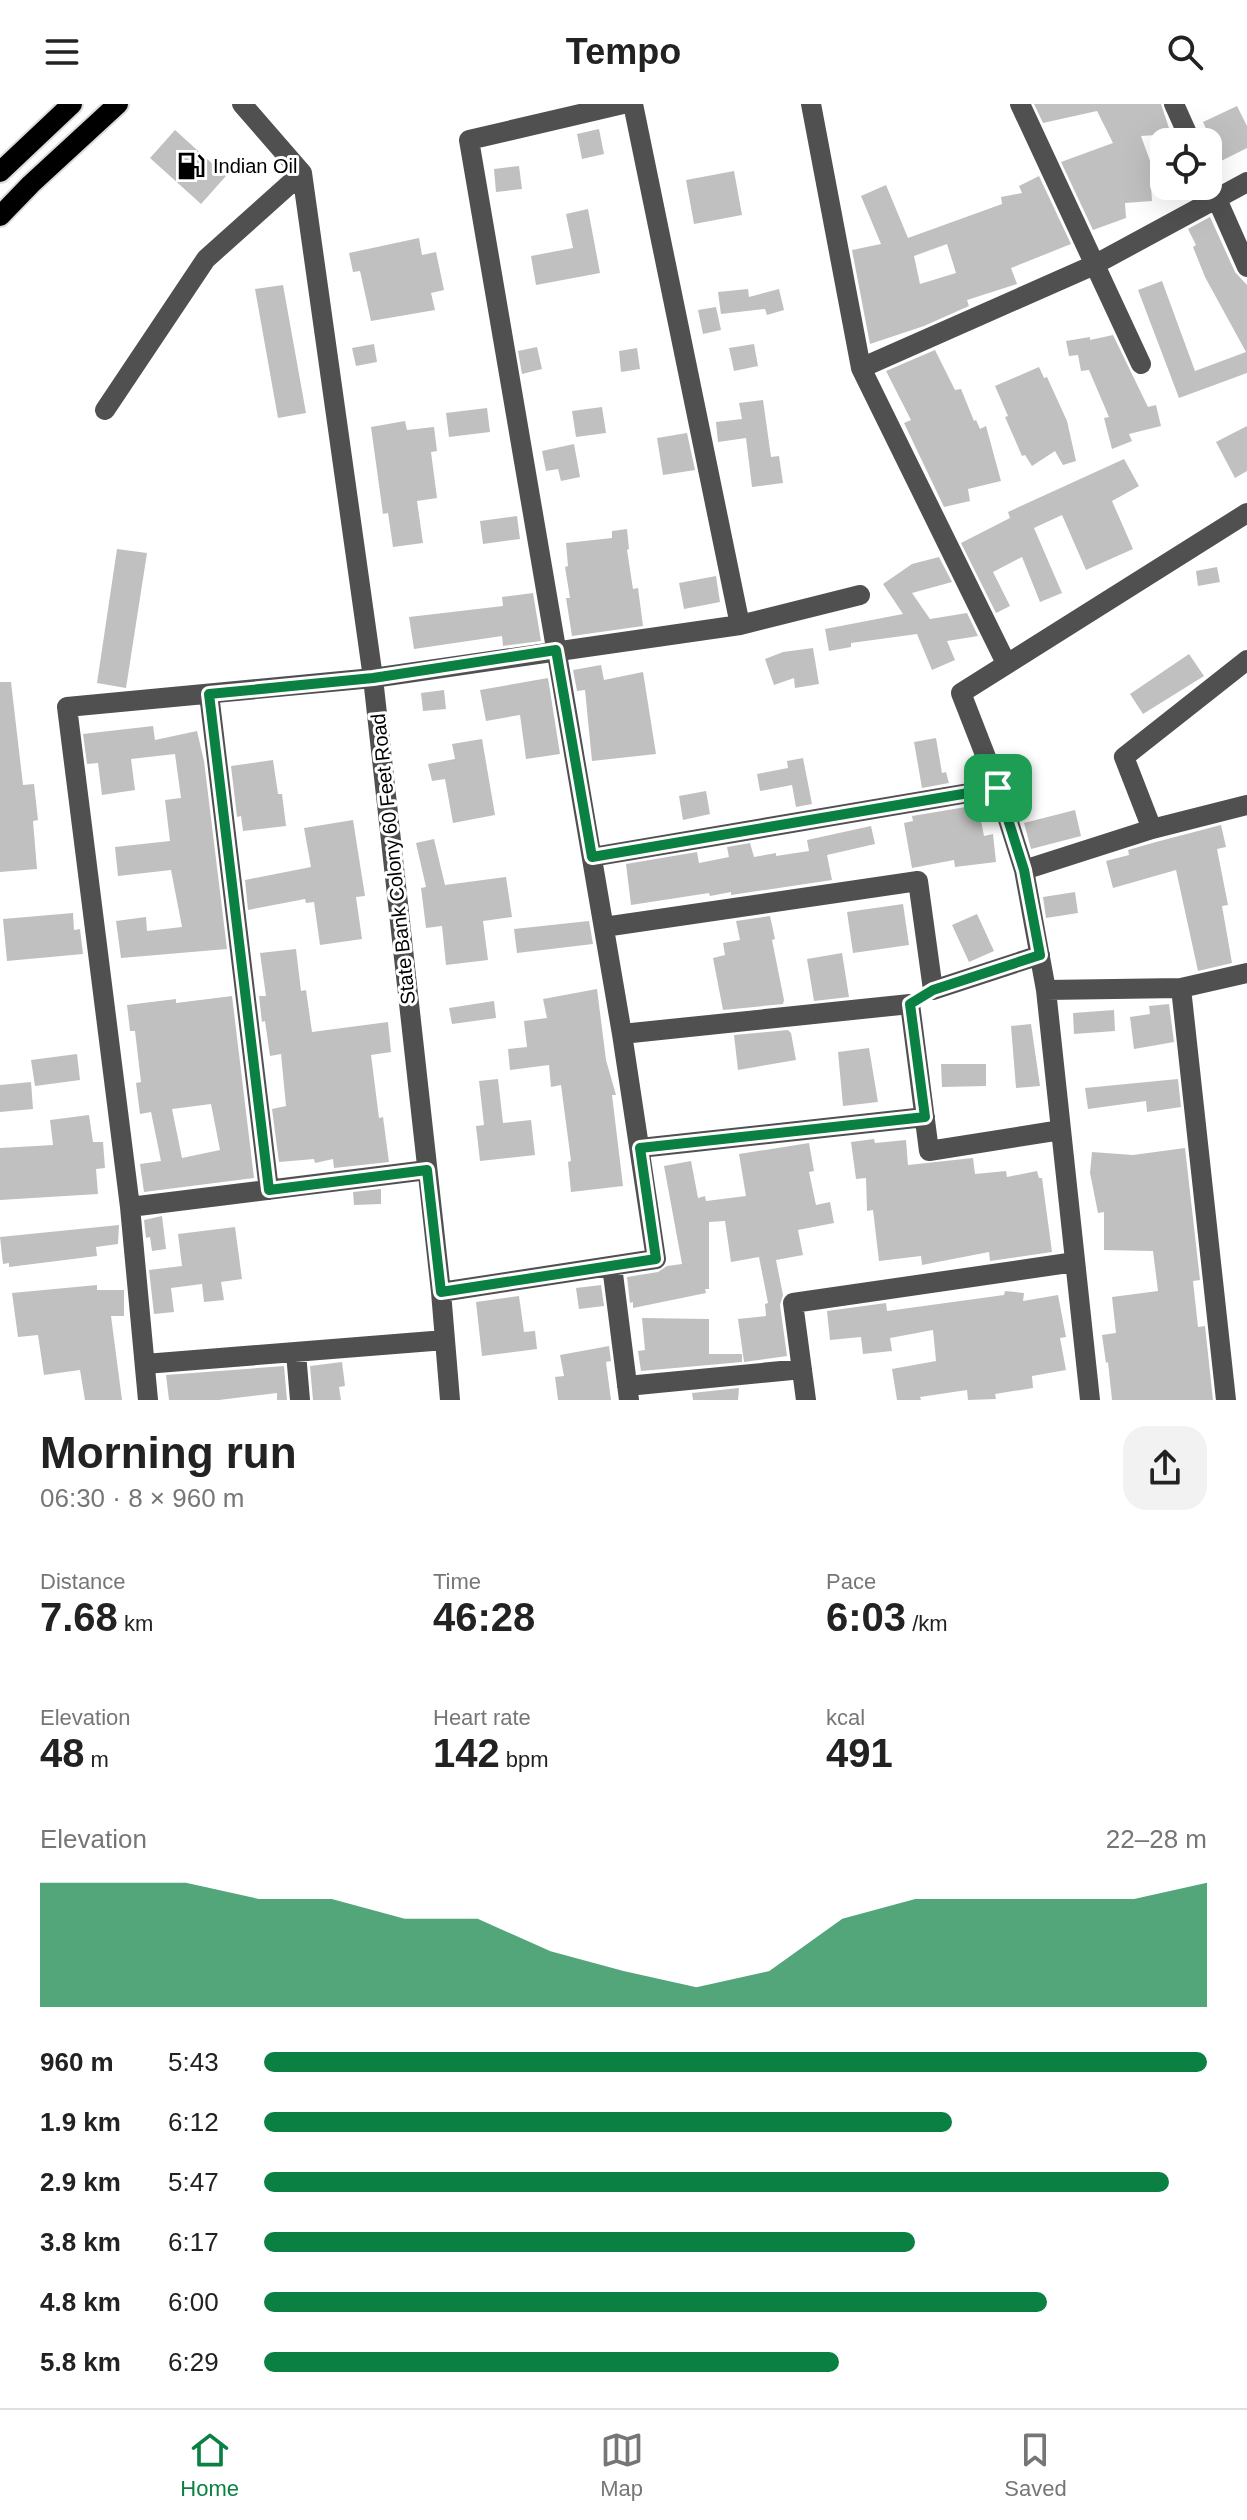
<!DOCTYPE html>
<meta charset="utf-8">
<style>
body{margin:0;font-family:Arial,sans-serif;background:#f2f2f2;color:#222;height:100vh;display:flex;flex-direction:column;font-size:30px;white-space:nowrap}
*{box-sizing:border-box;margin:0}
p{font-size:26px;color:#767676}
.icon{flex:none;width:44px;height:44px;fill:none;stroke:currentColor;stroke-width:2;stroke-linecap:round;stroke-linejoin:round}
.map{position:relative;height:1296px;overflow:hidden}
.panel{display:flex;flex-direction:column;background:#fff;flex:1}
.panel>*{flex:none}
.controls{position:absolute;left:1150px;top:24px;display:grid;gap:16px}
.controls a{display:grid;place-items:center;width:72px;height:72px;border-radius:16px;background:#fff;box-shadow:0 8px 32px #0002;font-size:40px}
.pin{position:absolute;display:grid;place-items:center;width:68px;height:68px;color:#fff;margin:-34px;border-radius:16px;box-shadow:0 4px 12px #0006}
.round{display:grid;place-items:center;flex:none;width:84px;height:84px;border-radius:24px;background:#f2f2f2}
.head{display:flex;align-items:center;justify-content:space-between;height:136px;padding:0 40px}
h1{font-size:44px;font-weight:600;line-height:60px}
.figures{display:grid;grid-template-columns:repeat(3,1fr);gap:12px;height:136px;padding:8px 40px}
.figures div{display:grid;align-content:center}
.figures b{font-size:40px;font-weight:600}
.figures small{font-size:22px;font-weight:400}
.figures p{font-size:22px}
.chart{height:224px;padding:16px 40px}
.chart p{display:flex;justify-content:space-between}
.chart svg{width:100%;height:144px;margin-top:8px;fill:#0b8043;opacity:.7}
ul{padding:0 40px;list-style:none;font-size:26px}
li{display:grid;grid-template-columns:128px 96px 1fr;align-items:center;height:60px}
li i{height:20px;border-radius:10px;background:#0b8043}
header{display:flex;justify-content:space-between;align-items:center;height:104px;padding:0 40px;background:#fff;font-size:36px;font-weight:600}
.menu{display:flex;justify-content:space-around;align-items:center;height:112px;border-top:2px solid #e0e0e0;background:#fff;font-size:22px;color:#767676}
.menu a{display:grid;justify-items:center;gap:4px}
.menu .selected{color:#0b8043}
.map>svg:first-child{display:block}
.building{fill:#c0c0c0;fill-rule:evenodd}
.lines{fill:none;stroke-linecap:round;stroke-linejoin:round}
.major-casing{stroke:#dbdbdb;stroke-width:24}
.minor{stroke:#505050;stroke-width:20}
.major{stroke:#000;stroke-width:20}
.route-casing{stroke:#fff;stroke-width:16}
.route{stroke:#0b8043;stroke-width:10}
.labels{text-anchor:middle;stroke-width:6;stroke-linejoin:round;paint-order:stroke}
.poi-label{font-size:20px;fill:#000;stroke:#fff;text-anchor:start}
.street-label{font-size:20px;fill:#000;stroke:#fff}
</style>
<header><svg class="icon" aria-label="menu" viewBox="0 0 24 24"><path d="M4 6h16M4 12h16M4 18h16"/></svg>Tempo<svg class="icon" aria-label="search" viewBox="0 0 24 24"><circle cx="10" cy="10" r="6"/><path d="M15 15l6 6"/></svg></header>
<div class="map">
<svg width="1247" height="1296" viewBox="0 0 1247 1296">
<rect width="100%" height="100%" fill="#fff"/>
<path class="building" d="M 1034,0 L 1161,0 L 1171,30 L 1141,32 L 1158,79 L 1151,81 L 1152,97 L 1125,99 L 1126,114 L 1093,126 L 1061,58 L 1113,39 L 1097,7 L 1043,19 Z
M 1237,2 L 1247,22 L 1247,44 L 1221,57 L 1203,18 Z
M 599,25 L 604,50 L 582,55 L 577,30 Z
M 175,26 L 226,72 L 201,100 L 150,54 Z
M 519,62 L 522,85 L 496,88 L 494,65 Z
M 734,67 L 742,111 L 694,120 L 686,76 Z
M 1039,72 L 1071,140 L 1011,164 L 1017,180 L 967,196 L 969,202 L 924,222 L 870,240 L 852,146 L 881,140 L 861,92 L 886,81 L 908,134 L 1002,100 L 1001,93 L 1022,89 L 1019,82 ZM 947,140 L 956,169 L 920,180 L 914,152 Z
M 588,105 L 600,169 L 536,181 L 531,152 L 573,144 L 566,110 Z
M 1210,113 L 1235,168 L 1247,181 L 1247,269 L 1179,294 L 1138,186 L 1162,177 L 1195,267 L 1246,248 L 1205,173 L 1193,143 L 1196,141 L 1188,125 Z
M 419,134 L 422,151 L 436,148 L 444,186 L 431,189 L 435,206 L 371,217 L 360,167 L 353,168 L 349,149 Z
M 283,181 L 306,309 L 278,314 L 255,185 Z
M 748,185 L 749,193 L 779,185 L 784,206 L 767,211 L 765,205 L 721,210 L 718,188 Z
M 716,203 L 721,226 L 703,230 L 698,206 Z
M 1113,231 L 1148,303 L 1156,301 L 1161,322 L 1129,330 L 1132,337 L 1112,345 L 1104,314 L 1109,313 L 1089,266 L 1081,267 L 1078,251 L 1069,252 L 1066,237 L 1090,233 L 1090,236 Z
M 374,240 L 377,258 L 356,262 L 352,244 Z
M 754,240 L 758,262 L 734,267 L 729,244 Z
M 537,243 L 542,265 L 522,270 L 518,247 Z
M 637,244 L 640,265 L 621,268 L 619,247 Z
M 935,246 L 955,286 L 961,285 L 974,317 L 976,316 L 980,325 L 986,322 L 1001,377 L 968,385 L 970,397 L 944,403 L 904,319 L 911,316 L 886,267 Z
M 1039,263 L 1044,274 L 1047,273 L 1067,317 L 1076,357 L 1063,361 L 1055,347 L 1032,362 L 1025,351 L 1022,352 L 1005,313 L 1008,312 L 995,282 Z
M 763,296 L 771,353 L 779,352 L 783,379 L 752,383 L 746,334 L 718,338 L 716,318 L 742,315 L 739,299 Z
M 602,303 L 606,329 L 576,333 L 572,307 Z
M 487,304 L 490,328 L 449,333 L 446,309 Z
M 405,317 L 407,326 L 434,323 L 437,347 L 431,348 L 437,394 L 417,397 L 423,439 L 393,443 L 388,409 L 383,410 L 371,323 Z
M 1247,322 L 1247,367 L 1235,374 L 1216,338 Z
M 687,329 L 695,366 L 663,371 L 657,334 Z
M 574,340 L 580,373 L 561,377 L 558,365 L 546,367 L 542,347 Z
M 1124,355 L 1139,382 L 1112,397 L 1133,445 L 1086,466 L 1062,411 L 1034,424 L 1062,489 L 1040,498 L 1022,453 L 993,468 L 1010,502 L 996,509 L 961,439 L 1010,414 L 1008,408 Z
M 517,412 L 520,435 L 483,440 L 480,417 Z
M 627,425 L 629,445 L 627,446 L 633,485 L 638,484 L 643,522 L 572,532 L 566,494 L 570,494 L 565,463 L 568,462 L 566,439 L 612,434 L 612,427 Z
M 117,445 L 147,449 L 126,584 L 97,579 Z
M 939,453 L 952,478 L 912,489 L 930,515 L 967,509 L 978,532 L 947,537 L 955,556 L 932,566 L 917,530 L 851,539 L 851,543 L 829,547 L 825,525 L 903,510 L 883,480 L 912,460 Z
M 1217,463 L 1220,478 L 1198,482 L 1196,467 Z
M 716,472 L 720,498 L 684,505 L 679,479 Z
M 533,489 L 541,537 L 503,542 L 502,532 L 414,545 L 409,513 L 503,502 L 502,493 Z
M 813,544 L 819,580 L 795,584 L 794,574 L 774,581 L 765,555 L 783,548 Z
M 1189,550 L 1204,572 L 1143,610 L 1130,590 Z
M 601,561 L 604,576 L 643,568 L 656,650 L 592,657 L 585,586 L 577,587 L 573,566 Z
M 548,574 L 560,650 L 526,655 L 520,611 L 486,617 L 480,586 Z
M 0,578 L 11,578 L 23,681 L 34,680 L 38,716 L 33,717 L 37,765 L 0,768 Z
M 444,586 L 446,605 L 423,607 L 421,589 Z
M 153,622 L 155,636 L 197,627 L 204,657 L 227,845 L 121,854 L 116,817 L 146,813 L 147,827 L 182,823 L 171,766 L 118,772 L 115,743 L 170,737 L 165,696 L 181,694 L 175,650 L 131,655 L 135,686 L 102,691 L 98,659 L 87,660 L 83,630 Z
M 936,634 L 942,669 L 946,668 L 949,679 L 922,684 L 914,638 Z
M 482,635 L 495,711 L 453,719 L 445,675 L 432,677 L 428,660 L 455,655 L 452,640 Z
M 803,654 L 812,700 L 796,703 L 792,681 L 760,687 L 757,670 L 788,664 L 787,657 Z
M 273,656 L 278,690 L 282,690 L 286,722 L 243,727 L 241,712 L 237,713 L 231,662 Z
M 706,687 L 710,710 L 683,716 L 679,692 Z
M 978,701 L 984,732 L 993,730 L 996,758 L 955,763 L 954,756 L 912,764 L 904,719 L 913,717 L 912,712 Z
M 1075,706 L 1081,732 L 1031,745 L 1024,719 Z
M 353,716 L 365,792 L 356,793 L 362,835 L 320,841 L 314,798 L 306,799 L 305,795 L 248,806 L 245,776 L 311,763 L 304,724 Z
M 1221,721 L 1226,743 L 1217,745 L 1228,801 L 1222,802 L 1232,859 L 1198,867 L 1176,766 L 1113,784 L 1106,757 L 1129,751 L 1128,746 L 1156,738 Z
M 871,722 L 875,740 L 827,751 L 832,776 L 731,791 L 731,788 L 710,792 L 709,789 L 631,801 L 626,760 L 697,748 L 699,759 L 729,753 L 727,743 L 750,739 L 754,753 L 776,749 L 776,752 L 809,747 L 807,736 Z
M 434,735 L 445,781 L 506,773 L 512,813 L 483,817 L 488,856 L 446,861 L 442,822 L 426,824 L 421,784 L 426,783 L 416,739 Z
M 1075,788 L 1078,809 L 1046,814 L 1043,793 Z
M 903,800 L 909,841 L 853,849 L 847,808 Z
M 73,809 L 74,826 L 80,825 L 83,850 L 7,857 L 3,815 Z
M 977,810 L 994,847 L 969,858 L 952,821 Z
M 770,812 L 775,835 L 772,836 L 784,896 L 783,900 L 723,906 L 713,854 L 725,851 L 723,839 L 740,836 L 736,817 Z
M 589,817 L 593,840 L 517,849 L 514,825 Z
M 296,845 L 301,887 L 306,886 L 312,928 L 388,918 L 391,948 L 371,951 L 379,1014 L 383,1013 L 389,1058 L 334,1064 L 333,1055 L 315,1059 L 314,1055 L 279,1058 L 272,1005 L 286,1002 L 281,950 L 270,952 L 265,917 L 262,918 L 259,892 L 266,892 L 260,849 Z
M 842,849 L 849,893 L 814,897 L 807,855 Z
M 597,885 L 606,956 L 616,991 L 612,991 L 623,1082 L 571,1088 L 568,1058 L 571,1057 L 561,981 L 551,983 L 549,961 L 510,966 L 508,945 L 527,943 L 524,917 L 547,914 L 543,895 Z
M 232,892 L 254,1074 L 144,1088 L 140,1060 L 161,1057 L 151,1008 L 140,1010 L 136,979 L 141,978 L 135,927 L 130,927 L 127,901 L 176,895 L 176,899 ZM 211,1000 L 220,1046 L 182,1054 L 172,1005 Z
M 494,897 L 496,914 L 452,920 L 449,904 Z
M 1169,900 L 1174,938 L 1134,945 L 1130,913 L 1150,910 L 1149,902 Z
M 1114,906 L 1115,927 L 1074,930 L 1073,909 Z
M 1031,920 L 1040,982 L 1016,984 L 1011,922 Z
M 788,926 L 791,929 L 796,956 L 738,966 L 734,931 Z
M 869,944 L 878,998 L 843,1002 L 838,948 Z
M 77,950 L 80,976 L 35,982 L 31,956 Z
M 941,960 L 986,960 L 986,982 L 942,983 Z
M 498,975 L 503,1019 L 531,1016 L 535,1051 L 480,1057 L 476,1022 L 484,1021 L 479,977 Z
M 1178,975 L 1181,1003 L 1147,1008 L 1146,997 L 1088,1005 L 1085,984 Z
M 31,978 L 33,1005 L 0,1008 L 0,981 Z
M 89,1011 L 93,1038 L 103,1038 L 105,1064 L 96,1065 L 98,1090 L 0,1096 L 0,1044 L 53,1041 L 50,1016 Z
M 874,1035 L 875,1039 L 906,1036 L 908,1061 L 973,1054 L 975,1070 L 1006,1067 L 1007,1073 L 1037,1067 L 1039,1074 L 1042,1074 L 1052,1148 L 990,1157 L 989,1148 L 922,1161 L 921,1152 L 879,1157 L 873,1106 L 867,1107 L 866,1074 L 856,1075 L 851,1038 Z
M 809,1039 L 814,1067 L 809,1068 L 816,1101 L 830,1098 L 834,1119 L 798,1126 L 803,1151 L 776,1156 L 783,1191 L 780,1201 L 787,1252 L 744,1258 L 738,1215 L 766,1212 L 765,1200 L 768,1199 L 759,1153 L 731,1158 L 725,1117 L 709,1118 L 709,1185 L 705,1185 L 706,1189 L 633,1204 L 633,1198 L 630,1199 L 627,1173 L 658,1168 L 667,1162 L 682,1160 L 664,1062 L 691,1057 L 698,1094 L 705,1092 L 706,1097 L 746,1092 L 739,1050 Z
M 1185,1044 L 1200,1176 L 1193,1177 L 1198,1223 L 1205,1222 L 1213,1296 L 1112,1296 L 1108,1258 L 1106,1259 L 1102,1231 L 1116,1229 L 1112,1193 L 1158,1187 L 1153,1147 L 1104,1146 L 1104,1108 L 1098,1109 L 1090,1069 L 1092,1048 L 1133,1051 Z
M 381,1085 L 381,1100 L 354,1101 L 353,1088 Z
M 162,1112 L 166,1145 L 152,1147 L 150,1133 L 146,1134 L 144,1116 Z
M 119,1121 L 118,1140 L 96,1143 L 97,1152 L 9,1163 L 9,1159 L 3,1160 L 0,1133 Z
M 235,1123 L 242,1175 L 221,1178 L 224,1196 L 204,1198 L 202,1180 L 171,1184 L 174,1208 L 154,1210 L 149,1166 L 182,1162 L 178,1130 Z
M 97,1181 L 97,1186 L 124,1186 L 124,1212 L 111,1212 L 122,1296 L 85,1296 L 80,1266 L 44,1271 L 38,1231 L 18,1233 L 12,1189 Z
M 601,1181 L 604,1202 L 579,1205 L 576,1184 Z
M 1005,1187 L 1024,1189 L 1023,1197 L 1058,1191 L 1066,1233 L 1060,1234 L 1066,1266 L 1032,1272 L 1033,1284 L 995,1290 L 996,1295 L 968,1296 L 967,1286 L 920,1293 L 921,1296 L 897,1296 L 892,1265 L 936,1257 L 933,1226 L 890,1234 L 892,1247 L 863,1250 L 861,1233 L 830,1236 L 827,1207 L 886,1199 L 887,1207 L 1004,1191 Z
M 519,1192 L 524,1228 L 535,1227 L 537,1245 L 482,1252 L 476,1198 Z
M 642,1214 L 709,1215 L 709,1250 L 742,1250 L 742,1258 L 641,1267 L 638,1247 L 645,1246 Z
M 609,1242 L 611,1257 L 606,1258 L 611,1296 L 558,1296 L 555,1273 L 564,1272 L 560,1251 Z
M 342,1258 L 345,1282 L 339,1283 L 341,1296 L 313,1296 L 310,1262 Z
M 284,1262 L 287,1296 L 277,1296 L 277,1289 L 219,1296 L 169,1296 L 166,1271 Z
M 739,1284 L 738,1296 L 693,1296 L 692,1289 Z"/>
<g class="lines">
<defs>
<path id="major" d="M 0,68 L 72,0
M 0,112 L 31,80 L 118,0"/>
</defs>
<use href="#major" class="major-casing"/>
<path class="minor" d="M 242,0 L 302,69 L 373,574 L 441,1188 L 450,1296
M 623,0 L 469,36 L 622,930 L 910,900 L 929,1047 L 1061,1026
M 633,0 L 740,521
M 811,0 L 861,264 L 1006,559
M 1020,0 L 1141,260
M 1174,0 L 1191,38
M 1208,75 L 1247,163
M 861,264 L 1094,161 L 1247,78
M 105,306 L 206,155 L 302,69
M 209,590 L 269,1086
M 1152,725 L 1124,653 L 1247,556
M 592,753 L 998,684
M 1024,766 L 1152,725 L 1247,701
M 604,823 L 918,777 L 933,886 L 1040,851
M 1181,884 L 1226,1296
M 1046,886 L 1181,884 L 1247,869
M 640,1044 L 925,1013
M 130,1103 L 427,1066
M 612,1162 L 629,1296
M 441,1188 L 656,1155 L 622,930
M 296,1249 L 300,1296
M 145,1260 L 445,1236
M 627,1282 L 802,1265
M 148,1296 L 130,1103 L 67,603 L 373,574 L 740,521 L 860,491
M 806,1296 L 793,1199 L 1075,1158
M 1090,1296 L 1046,886 L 1024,766 L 998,684 L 961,589 L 1247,409"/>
<use href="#major" class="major"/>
</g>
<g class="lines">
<defs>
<path id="route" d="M 556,546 L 592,753 L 998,684 L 1024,766 L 1040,851 L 933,886 L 910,900 L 925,1013 L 640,1044 L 656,1155 L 441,1188 L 427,1066 L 269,1086 L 209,590 L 373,574 Z"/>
</defs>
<use href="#route" class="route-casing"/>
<use href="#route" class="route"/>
</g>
<defs>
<symbol id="fuel-bare" viewBox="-9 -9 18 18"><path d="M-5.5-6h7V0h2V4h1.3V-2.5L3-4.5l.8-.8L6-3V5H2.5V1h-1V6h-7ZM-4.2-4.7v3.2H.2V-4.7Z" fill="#000" stroke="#fff" stroke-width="2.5" paint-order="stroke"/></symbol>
</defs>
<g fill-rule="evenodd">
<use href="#fuel-bare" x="171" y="42" width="40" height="40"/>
</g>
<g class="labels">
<g class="poi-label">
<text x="213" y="69">Indian Oil</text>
</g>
<g class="street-label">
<text transform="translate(393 755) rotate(-96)" y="7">State Bank Colony 60 Feet Road</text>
</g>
</g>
</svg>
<div class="controls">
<a><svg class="icon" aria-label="locate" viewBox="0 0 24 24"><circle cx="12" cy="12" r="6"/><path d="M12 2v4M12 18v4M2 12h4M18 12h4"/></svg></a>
</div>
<div class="pin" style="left:998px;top:684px;background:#1e9e55"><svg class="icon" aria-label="arrive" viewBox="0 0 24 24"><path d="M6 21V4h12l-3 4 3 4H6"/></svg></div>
</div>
<section class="panel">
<div class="head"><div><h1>Morning run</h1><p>06:30 · 8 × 960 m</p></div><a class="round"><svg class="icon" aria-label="share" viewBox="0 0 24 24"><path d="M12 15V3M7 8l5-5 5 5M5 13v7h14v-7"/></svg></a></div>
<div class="figures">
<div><p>Distance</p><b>7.68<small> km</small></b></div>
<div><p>Time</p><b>46:28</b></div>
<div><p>Pace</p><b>6:03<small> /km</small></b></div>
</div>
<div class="figures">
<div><p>Elevation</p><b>48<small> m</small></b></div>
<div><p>Heart rate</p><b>142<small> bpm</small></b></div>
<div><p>kcal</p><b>491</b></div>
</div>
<div class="chart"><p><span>Elevation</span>22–28 m</p>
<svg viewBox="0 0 160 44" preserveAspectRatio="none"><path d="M0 44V6L10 6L20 6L30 11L40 11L50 17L60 17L70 27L80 33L90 38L100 33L110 17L120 11L130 11L140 11L150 11L160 6V44z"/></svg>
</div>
<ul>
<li><b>960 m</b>5:43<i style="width:100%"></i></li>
<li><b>1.9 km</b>6:12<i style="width:73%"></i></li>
<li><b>2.9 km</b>5:47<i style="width:96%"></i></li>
<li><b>3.8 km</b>6:17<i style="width:69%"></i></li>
<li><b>4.8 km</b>6:00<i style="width:83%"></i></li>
<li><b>5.8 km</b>6:29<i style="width:61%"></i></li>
</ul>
</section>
<nav class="menu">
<a class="selected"><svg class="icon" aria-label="home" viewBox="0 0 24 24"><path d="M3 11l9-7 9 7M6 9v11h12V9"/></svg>Home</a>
<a><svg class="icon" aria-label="map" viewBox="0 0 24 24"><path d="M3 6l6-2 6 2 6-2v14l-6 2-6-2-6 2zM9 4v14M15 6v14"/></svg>Map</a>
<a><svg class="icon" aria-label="saved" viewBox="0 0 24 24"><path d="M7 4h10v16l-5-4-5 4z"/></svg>Saved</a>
</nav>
